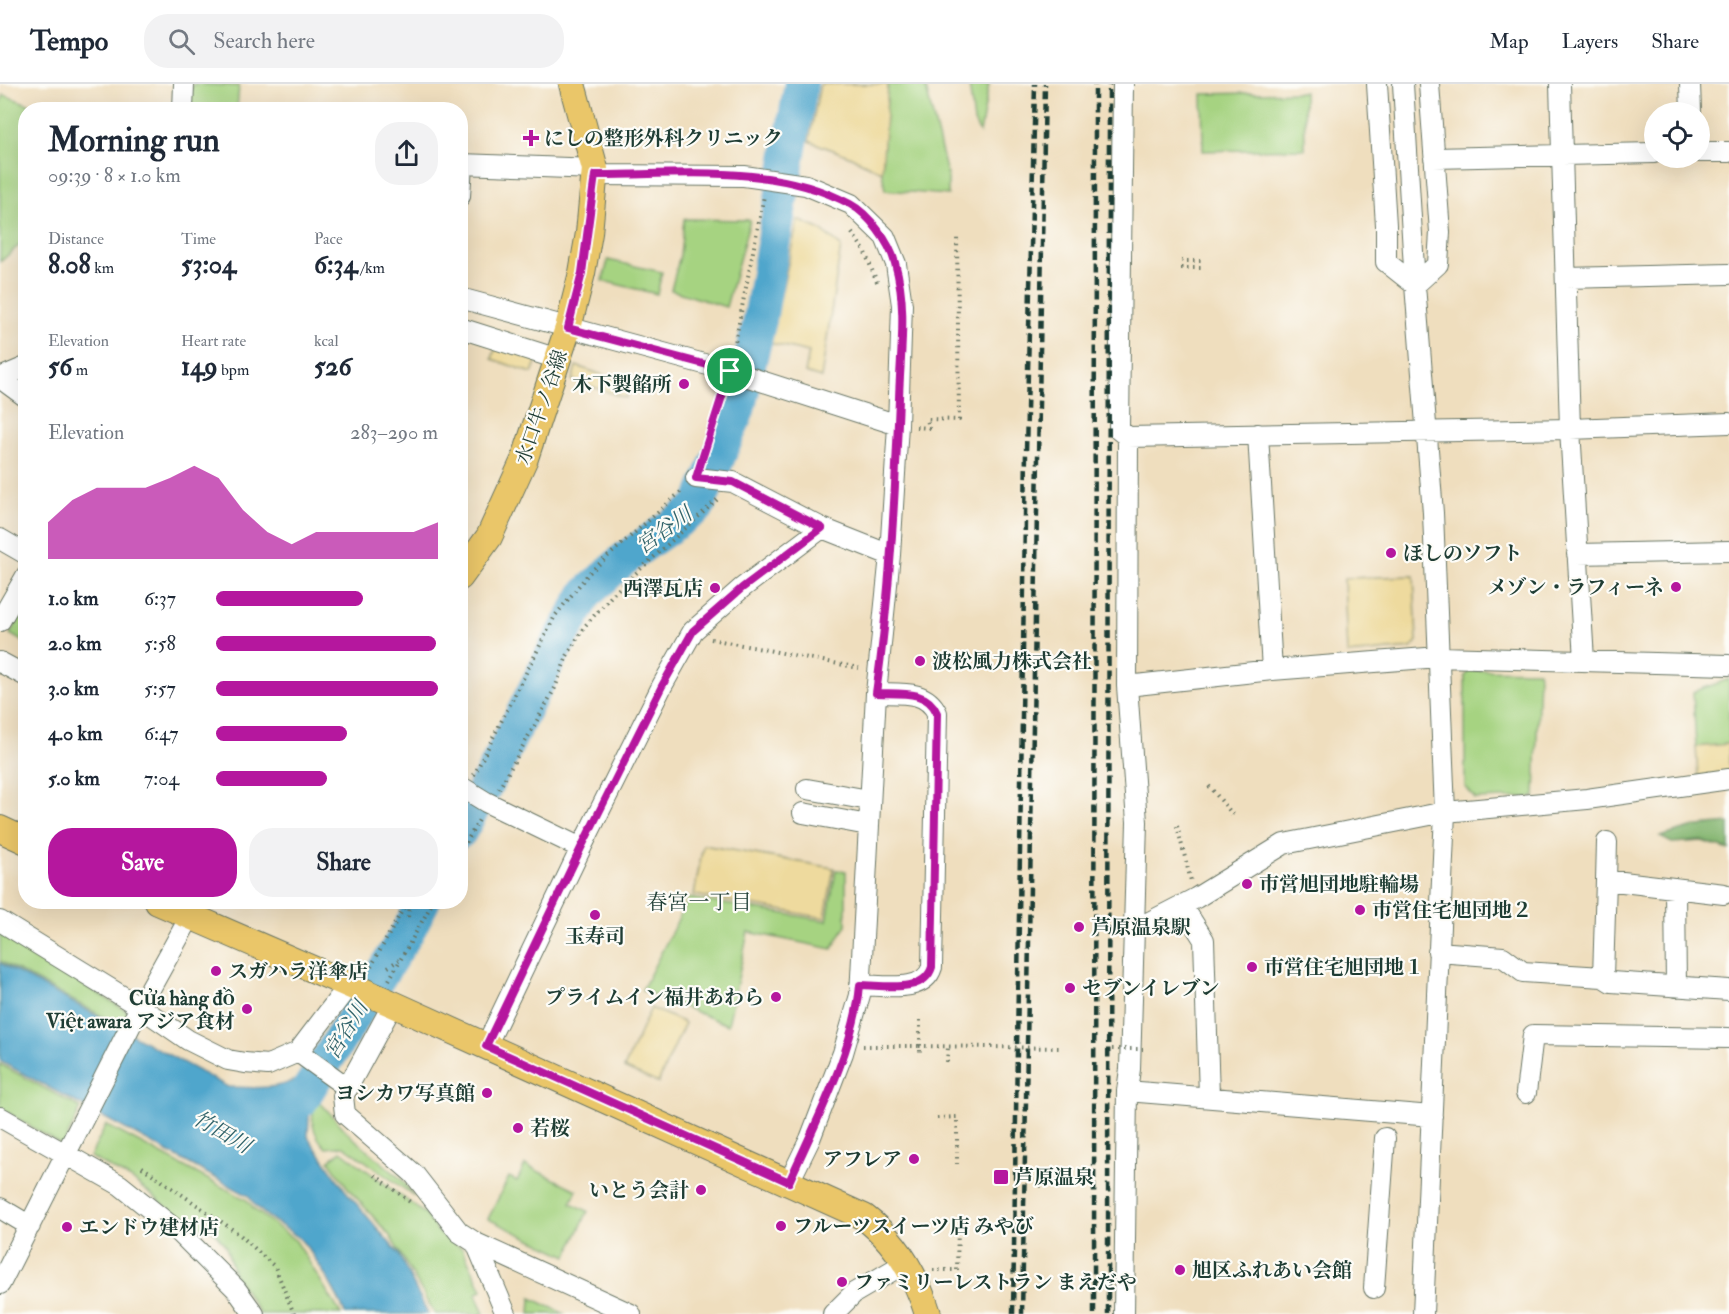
<!DOCTYPE html>
<meta charset="utf-8">
<style>
body{margin:0;font-family:"IM FELL Double Pica","Noto Serif JP",serif;background:#f2f2f3;color:#1f2937;height:100vh;display:flex;flex-direction:column;font-size:22px;white-space:nowrap}
*{box-sizing:border-box;margin:0}
p{font-size:20px;color:#747a83}
.icon{flex:none;width:33px;height:33px;fill:none;stroke:currentColor;stroke-width:2;stroke-linecap:round;stroke-linejoin:round}
.map{position:relative;flex:1;overflow:hidden}
.details{position:absolute;left:18px;top:18px;width:450px;height:807px;display:flex;flex-direction:column;background:#fff;border-radius:24px;box-shadow:0 6px 24px #0002}
.details>*{flex:none}
.tools{position:absolute;left:1644px;top:18px;display:grid;gap:12px}
.tools a{display:grid;place-items:center;width:66px;height:66px;border-radius:50%;background:#fff;box-shadow:0 6px 24px #0002;font-size:30px}
.pin{position:absolute;display:grid;place-items:center;width:51px;height:51px;color:#fff;margin:-26px;border:3px solid #fff;border-radius:50%;box-shadow:0 2px 6px #0007}
.round{display:grid;place-items:center;flex:none;width:63px;height:63px;border-radius:24px;background:#f2f2f3}
.overview{display:flex;align-items:center;justify-content:space-between;height:102px;padding:0 30px}
h1{font-size:33px;font-weight:800;line-height:45px}
.stats{display:grid;grid-template-columns:repeat(3,1fr);gap:9px;height:102px;padding:6px 30px}
.stats div{display:grid;align-content:center}
.stats b{font-size:26px;font-weight:800}
.stats small{font-size:16px;font-weight:400}
.stats p{font-size:16px}
.chart{height:168px;padding:12px 30px}
.chart p{display:flex;justify-content:space-between}
.chart svg{width:100%;height:108px;margin-top:6px;fill:#b5179e;opacity:.7}
.action{display:flex;gap:12px;margin-top:auto;padding:12px 30px}
.action a{flex:1;height:69px;border-radius:24px;background:#b5179e;color:#fff;font-size:24px;font-weight:800;line-height:69px;text-align:center}
.action a+a{background:#f2f2f3;color:#1f2937}
ul{padding:0 30px;list-style:none;font-size:20px}
li{display:grid;grid-template-columns:96px 72px 1fr;align-items:center;height:45px}
li i{height:15px;border-radius:8px;background:#b5179e}
header{display:flex;align-items:center;gap:36px;box-sizing:border-box;height:84px;padding:0 30px;background:#fff;border-bottom:2px solid #e0e1e3}
header strong{font-size:28px}
nav{display:flex;gap:33px;margin-inline-start:auto;font-size:21px}
.search{width:420px;height:54px;background:#f2f2f3;display:flex;align-items:center;gap:15px;box-sizing:border-box;padding:0 21px;border-radius:24px;color:#747a83;font-size:22px}
.map>svg:first-child{display:block}
.green{fill:#a6d381;stroke:#62885a;stroke-width:1.5}
.forest{fill:#84b56f;stroke:#527952;stroke-width:1.5}
.sand{fill:#eeda9e;stroke:#868c69;stroke-width:1.5}
.water{fill:#50a6cc;stroke:#387280;stroke-width:1.5}
.lines{fill:none;stroke-linecap:round;stroke-linejoin:round}
.river{stroke:#50a6cc;stroke-width:34}
.minor-casing{stroke:#687564;stroke-width:22}
.major-casing{stroke:#687564;stroke-width:28}
.path{stroke:#687564;stroke-width:4;stroke-dasharray:1.5 4.5;stroke-linecap:butt}
.minor{stroke:#fff;stroke-width:20}
.major{stroke:#eac669;stroke-width:26}
.rail{stroke:#1f3d34;stroke-width:4.5;stroke-dasharray:9 4.5;stroke-linecap:butt}
.path-bridge{stroke:#687564;stroke-width:4;stroke-dasharray:1.5 4.5;stroke-linecap:butt}
.route-casing{stroke:#fff;stroke-width:12}
.route{stroke:#b5179e;stroke-width:8}
.poi-dot{fill:#b5179e;stroke:#fdfcf7;stroke-width:2}
.labels{text-anchor:middle;stroke-width:4.5;stroke-linejoin:round;paint-order:stroke}
.poi-label{font-size:20px;font-weight:bold;fill:#1f3d34;stroke:#fdfcf7;text-anchor:start}
.street-label{font-size:20px;fill:#1f3d34;stroke:#fdfcf7}
.water-label{font-size:21px;font-style:italic;fill:#306269;stroke:#fdfcf7}
.neighbourhood-label{font-size:21px;fill:#1f3d34;stroke:#fdfcf7}
</style>
<header>
<strong>Tempo</strong>
<div class="search"><svg class="icon" aria-label="search" viewBox="0 0 24 24"><circle cx="10" cy="10" r="6"/><path d="M15 15l6 6"/></svg>Search here</div>
<nav><a>Map</a><a>Layers</a><a>Share</a></nav>
</header>
<div class="map">
<svg width="1729" height="1230" viewBox="0 0 1729 1230">
<rect width="100%" height="100%" fill="#fdfcf7"/>
<filter id="ink" filterUnits="userSpaceOnUse"><feTurbulence type="fractalNoise" baseFrequency=".0167" numOctaves="2"/><feDisplacementMap in="SourceGraphic" scale="12" xChannelSelector="R" yChannelSelector="G"/><feConvolveMatrix kernelMatrix="1 2 1 2 8 2 1 2 1" color-interpolation-filters="sRGB"/></filter>
<filter id="wash" filterUnits="userSpaceOnUse"><feTurbulence type="fractalNoise" baseFrequency=".008" numOctaves="4" result="noise"/><feDisplacementMap in="SourceGraphic" scale="24" xChannelSelector="R" yChannelSelector="G"/><feGaussianBlur stdDeviation="1.35" result="paint"/><feColorMatrix in="noise" values="0 0 0 0 0 0 0 0 0 0 0 0 0 0 0 0 0 1.4 0 .05"/><feComposite in="paint" operator="in"/></filter>
<g filter="url(#wash)">
<rect width="100%" height="100%" fill="#efdebe"/>
<path class="green" d="M 193,0 L 239,2 L 237,25 L 185,26 Z
M 888,0 L 925,0 L 948,94 L 948,111 L 885,106 L 882,88 Z
M 969,0 L 989,0 L 980,49 L 974,38 Z
M 1304,8 L 1305,65 L 1203,67 L 1202,10 Z
M 4,11 L 41,25 L 26,26 L 25,156 L 0,178 L 0,20 Z
M 684,135 L 750,136 L 726,223 L 671,206 L 680,171 Z
M 608,176 L 662,188 L 657,210 L 603,197 Z
M 23,527 L 25,528 L 25,559 L 10,550 Z
M 1469,586 L 1539,587 L 1535,713 L 1475,715 L 1465,702 L 1465,592 Z
M 1729,595 L 1729,660 L 1696,663 L 1693,608 Z
M 836,786 L 846,787 L 846,841 L 832,865 L 748,848 L 728,941 L 642,906 L 689,814 L 827,837 Z
M 0,849 L 130,929 L 122,943 L 0,877 Z
M 0,980 L 81,1024 L 63,1062 L 0,1024 Z
M 316,1014 L 350,1051 L 402,1096 L 414,1112 L 344,1062 L 326,1064 C 311,1049 310,1033 316,1014 Z
M 106,1041 L 247,1116 L 255,1126 L 296,1157 L 341,1230 L 260,1230 L 234,1190 L 226,1162 L 213,1146 L 190,1141 L 131,1095 L 90,1073 Z
M 341,1067 L 425,1130 L 439,1149 L 462,1164 L 482,1206 L 476,1210 L 484,1230 L 435,1230 L 390,1152 L 348,1104 L 329,1077 Z
M 525,1081 L 577,1106 L 571,1119 L 588,1127 L 567,1172 L 488,1135 L 509,1093 L 517,1097 Z
M 531,1214 L 565,1230 L 530,1230 Z"/>
<path class="forest" d="M 1729,739 L 1729,766 L 1702,757 L 1672,759 L 1660,753 L 1698,742 Z"/>
<path class="sand" d="M 820,0 L 888,0 L 882,88 L 849,72 L 809,57 Z
M 798,136 L 819,145 L 841,162 L 821,294 L 805,289 L 809,268 L 770,259 Z
M 497,259 L 538,273 L 532,289 L 492,275 Z
M 576,282 L 630,300 L 626,314 L 572,296 Z
M 1414,492 L 1417,557 L 1411,564 L 1347,570 L 1344,494 Z
M 1729,660 L 1729,687 L 1698,693 L 1696,663 Z
M 703,761 L 834,784 L 825,834 L 694,811 Z
M 651,924 L 685,939 L 658,999 L 624,984 Z"/>
<path class="water" d="M 0,879 L 228,1003 C 262,1004 282,1007 311,987 L 322,995 L 310,1014 L 308,1053 L 345,1106 L 398,1169 L 428,1230 L 345,1230 C 339,1212 312,1167 299,1154 C 283,1141 259,1131 249,1112 L 0,977 Z"/>
<g class="lines">
<path class="river" d="M 460,748 L 496,683 L 552,570 L 586,510 L 623,476 L 698,423 L 738,326 L 760,236 L 801,0
M 301,1017 L 407,849 L 423,818"/>
</g>
</g>
<g filter="url(#ink)">
<g class="lines">
<defs>
<path id="minor" d="M 1123,0 L 1119,346 L 1128,353 L 1127,602 L 1137,738 L 1130,985 L 1127,1007 L 1124,1230
M 1377,0 L 1386,141 L 1386,178 L 1415,201 L 1438,180 L 1440,148 L 1429,0
M 1403,0 L 1415,201 L 1433,429 L 1445,728 L 1423,1230
M 1560,0 L 1570,345 L 1584,576
M 1690,0 L 1691,28
M 183,26 L 184,0
M 1700,68 L 1729,68
M 1434,74 L 1654,69
M 460,80 L 595,85
M 595,91 L 744,92 L 806,101 L 851,120 L 885,153 L 896,180 L 902,221 L 898,341 L 890,471 L 876,609 L 860,911 L 843,969 L 810,1055 L 789,1098
M 460,112 L 462,80
M 1566,194 L 1729,190
M 460,214 L 730,287 L 898,341
M 460,244 L 558,275
M 0,294 L 26,313
M 0,294 L 26,283
M 1258,350 L 1272,586
M 1128,353 L 1570,345 L 1729,339
M 696,394 L 733,398 L 822,444
M 0,455 L 26,470
M 1577,470 L 1729,467
M 0,537 L 26,492
M 0,578 L 26,592
M 1127,602 L 1272,586 L 1439,573 L 1729,581
M 460,702 L 486,718 L 581,764
M 807,705 L 869,716
M 803,729 L 868,741
M 1606,796 L 1607,758
M 1675,804 L 1676,903
M 1182,821 L 1204,856 L 1209,1012
M 0,837 L 140,923 L 188,956 L 228,976 L 245,979 L 268,981 L 298,968 L 349,901
M 1134,846 L 1196,814 L 1284,760 L 1445,728 L 1587,715 L 1729,695
M 1438,868 L 1503,873 L 1523,888 L 1603,893 L 1606,796 L 1724,810
M 1603,893 L 1611,898 L 1729,906
M 860,901 C 883,901 924,910 932,883 L 937,629 C 926,605 899,610 876,609
M 393,920 L 343,1012 L 345,1030 L 414,1090 L 459,1148 L 476,1159 L 631,1230
M 486,962 L 581,764 L 662,602 L 693,547 L 742,504 L 822,444 L 890,471
M 298,968 L 348,1004
M 1127,1007 L 1432,1032
M 1526,1009 L 1533,951 L 1729,954
M 0,1033 L 120,1101 L 180,1149 L 236,1205 L 254,1230
M 0,1124 L 30,1142
M 476,1159 L 506,1230
M 0,1200 L 140,923 L 191,831
M 1374,1204 L 1385,1054
M 833,1230 L 854,1209 L 907,1178"/>
<path id="major" d="M 460,493 L 489,453 L 525,374 L 568,244 L 582,189 L 589,149 L 595,85 L 572,0
M 0,745 L 26,757
M 158,818 L 393,920 L 864,1133 C 897,1158 916,1191 928,1230"/>
</defs>
<use href="#minor" class="minor-casing"/>
<use href="#major" class="major-casing"/>
<path class="path" d="M 852,149 L 864,166 L 877,198
M 1181,177 L 1203,177
M 1181,184 L 1203,184
M 733,269 L 764,112
M 916,343 L 929,344 L 927,335 L 959,336 L 957,151
M 701,378 L 725,303
M 711,555 L 859,584
M 474,691 L 555,532 L 589,489 L 683,406
M 1209,702 L 1234,732
M 499,705 L 555,604 L 567,572 L 584,543 L 614,509 L 719,414
M 1177,742 L 1191,797
M 460,769 L 479,736
M 408,833 L 409,818
M 388,883 L 399,876
M 368,888 L 407,818
M 389,896 L 433,818
M 920,936 L 920,972
M 863,962 L 919,962
M 947,978 L 948,963
M 937,1034 L 957,1033 L 957,1080
M 142,1083 L 239,1150 L 275,1183 L 294,1230
M 375,1091 L 410,1118
M 1039,1102 L 1070,1102
M 933,1186 L 957,1186 L 958,1142"/>
<use href="#minor" class="minor"/>
<use href="#major" class="major"/>
<path class="rail" d="M 1013,1230 L 1026,368 L 1035,0
M 1022,1230 L 1045,0
M 1094,1230 L 1095,0
M 1108,1230 L 1109,0"/>
<path class="path-bridge" d="M 919,962 L 1060,964
M 1112,965 L 1143,965"/>
</g>
</g>
<g class="lines" filter="url(#ink)">
<defs>
<path id="route" d="M 595,91 C 678,91 775,79 850,120 C 869,130 890,159 895,179 C 908,223 900,271 899,315 C 895,413 890,512 876,609 C 899,610 927,605 937,629 L 932,883 C 924,910 883,901 860,901 C 855,964 815,1040 789,1098 L 486,962 L 581,764 L 662,602 L 693,547 L 742,504 L 822,444 L 733,398 L 696,394 L 730,287 L 568,244 L 582,189 Z"/>
</defs>
<use href="#route" class="route-casing"/>
<use href="#route" class="route"/>
</g>
<g class="poi-dot">
<path d="M528 45h6v6h6v6h-6v6h-6v-6h-6v-6h6z"/>
<circle cx="684" cy="300" r="6"/>
<circle cx="1391" cy="469" r="6"/>
<circle cx="1676" cy="503" r="6"/>
<circle cx="715" cy="504" r="6"/>
<circle cx="920" cy="577" r="6"/>
<circle cx="1247" cy="800" r="6"/>
<circle cx="1360" cy="826" r="6"/>
<circle cx="595" cy="831" r="6"/>
<circle cx="1079" cy="843" r="6"/>
<circle cx="1252" cy="883" r="6"/>
<circle cx="216" cy="887" r="6"/>
<circle cx="1070" cy="904" r="6"/>
<circle cx="776" cy="913" r="6"/>
<circle cx="247" cy="925" r="6"/>
<circle cx="487" cy="1009" r="6"/>
<circle cx="518" cy="1044" r="6"/>
<circle cx="914" cy="1075" r="6"/>
<rect x="993" y="1085" width="16" height="16" rx="3"/>
<circle cx="701" cy="1106" r="6"/>
<circle cx="781" cy="1142" r="6"/>
<circle cx="67" cy="1143" r="6"/>
<circle cx="1180" cy="1186" r="6"/>
<circle cx="842" cy="1198" r="6"/>
</g>
<g class="labels">
<g class="poi-label">
<text x="544" y="61">にしの整形外科クリニック</text>
<text x="672" y="307" text-anchor="end">木下製餡所</text>
<text x="1403" y="476">ほしのソフト</text>
<text x="1664" y="510" text-anchor="end">メゾン・ラフィーネ</text>
<text x="703" y="511" text-anchor="end">西澤瓦店</text>
<text x="932" y="584">波松風力株式会社</text>
<text x="1259" y="807">市営旭団地駐輪場</text>
<text x="1372" y="833">市営住宅旭団地２</text>
<text x="1091" y="850">芦原温泉駅</text>
<text x="595" y="859" text-anchor="middle">玉寿司</text>
<text x="1264" y="890">市営住宅旭団地１</text>
<text x="228" y="894">スガハラ洋傘店</text>
<text x="1082" y="911">セブンイレブン</text>
<text x="764" y="920" text-anchor="end">プライムイン福井あわら</text>
<text x="235" y="921" text-anchor="end">Cửa hàng đồ<tspan x="235" dy="23">Việt awara アジア食材</tspan></text>
<text x="475" y="1016" text-anchor="end">ヨシカワ写真館</text>
<text x="530" y="1051">若桜</text>
<text x="902" y="1082" text-anchor="end">アフレア</text>
<text x="1014" y="1100">芦原温泉</text>
<text x="689" y="1113" text-anchor="end">いとう会計</text>
<text x="793" y="1149">フルーツスイーツ店 みやび</text>
<text x="79" y="1150">エンドウ建材店</text>
<text x="1192" y="1193">旭区ふれあい会館</text>
<text x="854" y="1205">ファミリーレストラン まえだや</text>
</g>
<g class="street-label">
<text transform="translate(541 323) rotate(-71)" y="7">水口牛ノ谷線</text>
</g>
<g class="water-label">
<text transform="translate(664 446) rotate(-36)" y="7">宮谷川</text>
<text transform="translate(346 946) rotate(-59)" y="7">宮谷川</text>
<text transform="translate(222 1048) rotate(30)" y="7">竹田川</text>
</g>
<g class="neighbourhood-label">
<text x="699" y="825">春宮一丁目</text>
</g>
</g>
</svg>
<div class="tools">
<a><svg class="icon" aria-label="locate" viewBox="0 0 24 24"><circle cx="12" cy="12" r="6"/><path d="M12 2v4M12 18v4M2 12h4M18 12h4"/></svg></a>
</div>
<div class="pin" style="left:730px;top:287px;background:#1e9e55"><svg class="icon" aria-label="arrive" viewBox="0 0 24 24"><path d="M6 21V4h12l-3 4 3 4H6"/></svg></div>
<section class="details">
<div class="overview"><div><h1>Morning run</h1><p>09:39 · 8 × 1.0 km</p></div><a class="round"><svg class="icon" aria-label="share" viewBox="0 0 24 24"><path d="M12 15V3M7 8l5-5 5 5M5 13v7h14v-7"/></svg></a></div>
<div class="stats">
<div><p>Distance</p><b>8.08<small> km</small></b></div>
<div><p>Time</p><b>53:04</b></div>
<div><p>Pace</p><b>6:34<small> /km</small></b></div>
</div>
<div class="stats">
<div><p>Elevation</p><b>56<small> m</small></b></div>
<div><p>Heart rate</p><b>149<small> bpm</small></b></div>
<div><p>kcal</p><b>526</b></div>
</div>
<div class="chart"><p><span>Elevation</span>283–290 m</p>
<svg viewBox="0 0 160 44" preserveAspectRatio="none"><path d="M0 44V29L10 20L20 15L30 15L40 15L50 11L60 6L70 11L80 24L90 33L100 38L110 33L120 33L130 33L140 33L150 33L160 29V44z"/></svg>
</div>
<ul>
<li><b>1.0 km</b>6:37<i style="width:66%"></i></li>
<li><b>2.0 km</b>5:58<i style="width:99%"></i></li>
<li><b>3.0 km</b>5:57<i style="width:100%"></i></li>
<li><b>4.0 km</b>6:47<i style="width:59%"></i></li>
<li><b>5.0 km</b>7:04<i style="width:50%"></i></li>
</ul>
<div class="action"><a>Save</a><a>Share</a></div>
</section>
</div>
